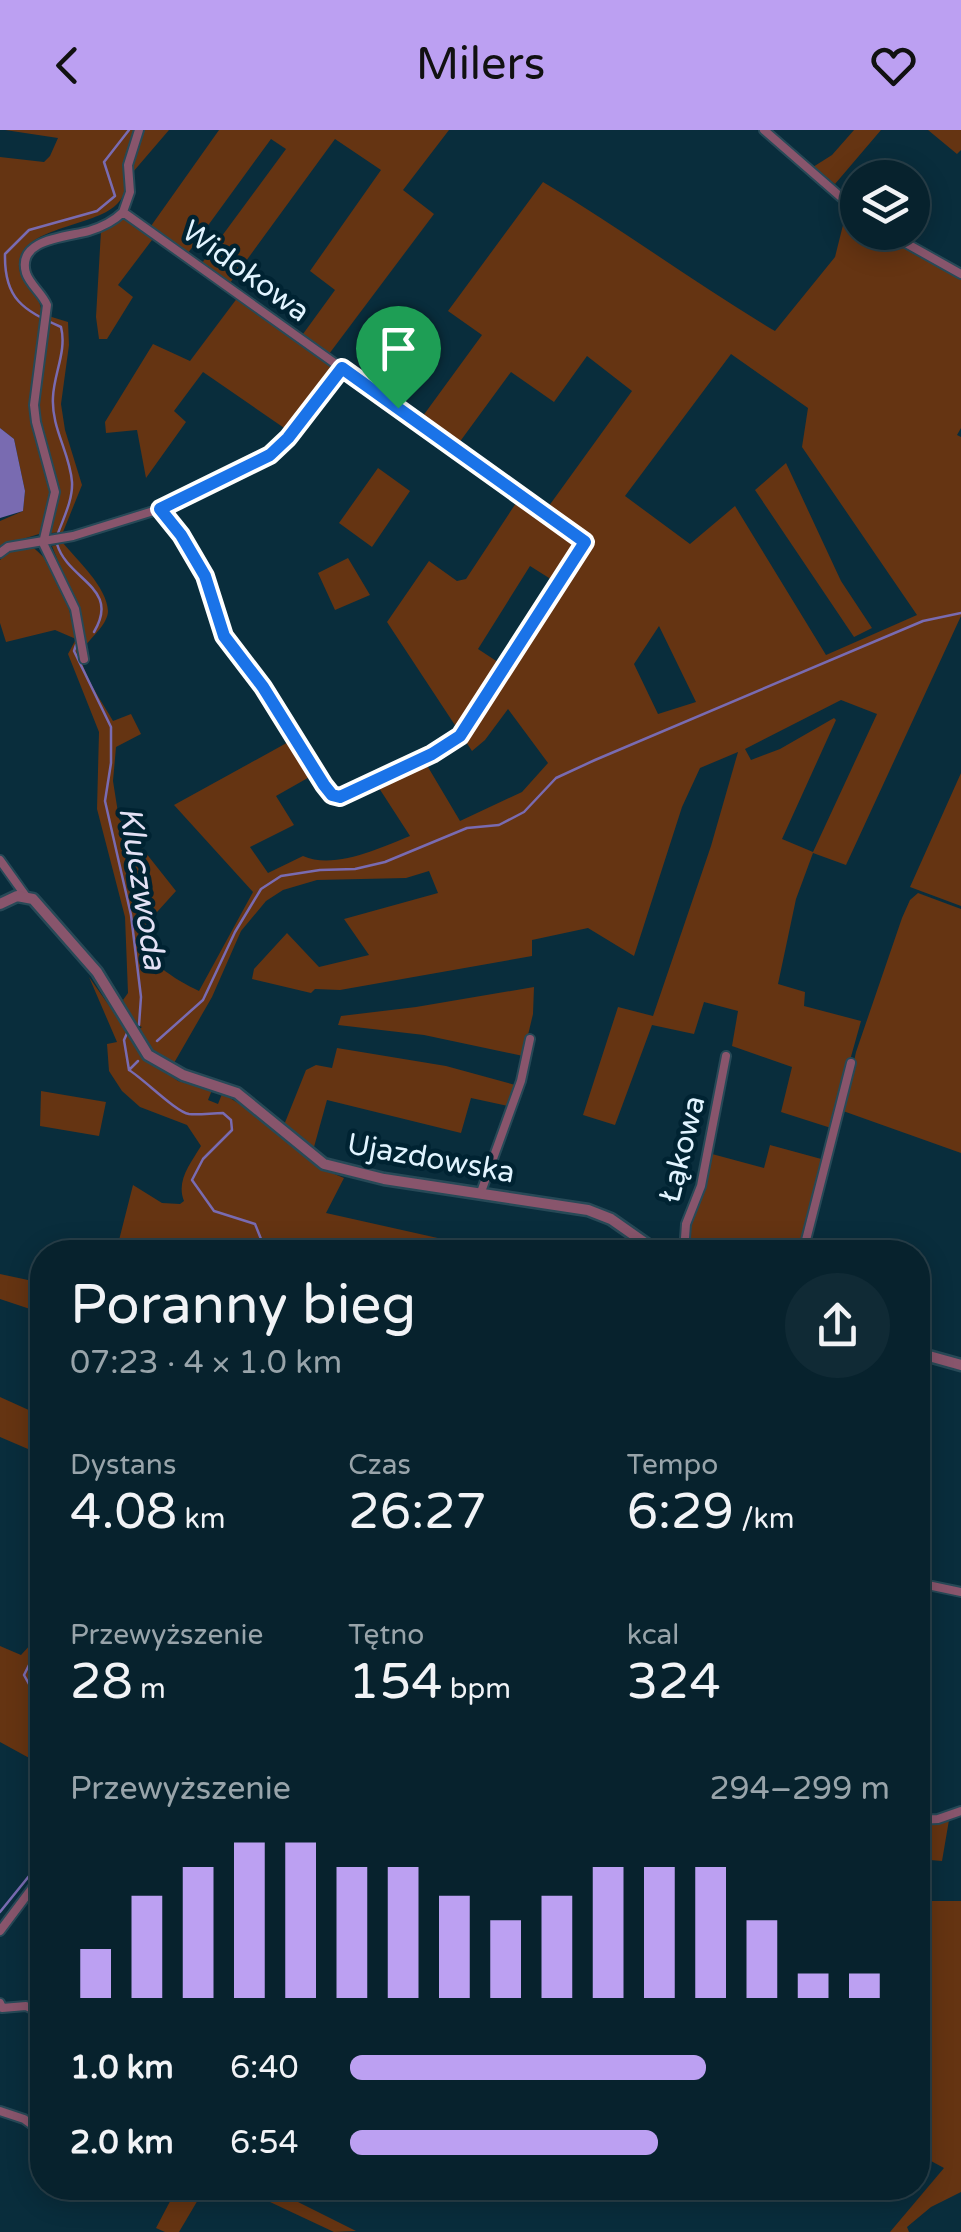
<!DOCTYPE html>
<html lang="pl">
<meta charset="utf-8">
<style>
body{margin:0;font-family:"Varela Round",sans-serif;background:#102a35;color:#f1f3f6;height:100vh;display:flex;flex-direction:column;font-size:38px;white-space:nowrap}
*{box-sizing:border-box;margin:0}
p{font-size:32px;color:#98a4aa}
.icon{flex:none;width:55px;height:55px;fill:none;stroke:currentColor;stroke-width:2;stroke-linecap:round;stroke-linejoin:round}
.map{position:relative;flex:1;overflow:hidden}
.panel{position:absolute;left:30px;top:1110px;width:900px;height:960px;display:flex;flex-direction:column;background:#07222d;border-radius:40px;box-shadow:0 5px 25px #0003,0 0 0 2px #283f49}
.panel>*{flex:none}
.fabs{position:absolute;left:840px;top:30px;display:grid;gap:20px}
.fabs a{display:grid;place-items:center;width:90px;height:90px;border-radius:50%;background:#07222d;box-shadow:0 5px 25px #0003,0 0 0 2px #283f49;font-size:50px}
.pin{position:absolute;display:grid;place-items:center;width:85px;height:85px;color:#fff;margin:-102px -42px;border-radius:50% 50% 50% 0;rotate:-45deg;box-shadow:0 0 10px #0007}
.pin .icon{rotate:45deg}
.round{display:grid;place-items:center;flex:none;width:105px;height:105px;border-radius:52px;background:#102a35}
.summary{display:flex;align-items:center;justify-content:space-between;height:170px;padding:0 40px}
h1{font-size:55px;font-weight:600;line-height:75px}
.metrics{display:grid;grid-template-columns:repeat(3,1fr);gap:15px;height:170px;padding:10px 40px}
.metrics div{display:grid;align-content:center}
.metrics b{font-size:50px;font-weight:600}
.metrics small{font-size:28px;font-weight:400}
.metrics p{font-size:28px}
.chart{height:280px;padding:20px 40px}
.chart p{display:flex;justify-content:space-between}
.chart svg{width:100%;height:180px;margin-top:10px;stroke:#bca0f2;stroke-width:6}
ul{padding:0 40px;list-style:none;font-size:32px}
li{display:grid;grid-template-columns:160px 120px 1fr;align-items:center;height:75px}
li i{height:25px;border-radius:12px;background:#bca0f2}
header{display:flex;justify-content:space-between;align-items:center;height:130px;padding:0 40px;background:#bca0f2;color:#111;font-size:45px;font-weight:600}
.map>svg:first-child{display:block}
.green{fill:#653412;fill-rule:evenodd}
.water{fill:#796bb1}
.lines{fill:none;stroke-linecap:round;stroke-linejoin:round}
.stream{stroke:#796bb1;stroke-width:2.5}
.minor-casing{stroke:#274957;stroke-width:12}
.tertiary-casing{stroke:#274957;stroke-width:15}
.minor{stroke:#88556c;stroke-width:8}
.tertiary{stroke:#88556c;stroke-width:10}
.route-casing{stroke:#fff;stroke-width:20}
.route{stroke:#1a73e8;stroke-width:12}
.labels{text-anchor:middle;stroke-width:9;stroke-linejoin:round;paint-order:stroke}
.street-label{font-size:30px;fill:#e1f4ff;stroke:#002332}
.water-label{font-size:32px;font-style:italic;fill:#e3e1f5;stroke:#002332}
</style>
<header><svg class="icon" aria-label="back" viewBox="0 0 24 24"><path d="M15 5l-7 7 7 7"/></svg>Milers<svg class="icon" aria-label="heart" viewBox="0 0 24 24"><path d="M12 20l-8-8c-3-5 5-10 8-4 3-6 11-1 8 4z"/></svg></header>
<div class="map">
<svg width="961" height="2102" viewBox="0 0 961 2102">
<rect width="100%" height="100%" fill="#092d3c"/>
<path class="green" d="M 5,0 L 137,0 C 133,10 128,18 127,29 C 125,45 130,60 118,73 C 96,98 17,96 19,137 C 21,156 40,160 42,184 L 68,192 L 69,215 L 61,274 L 65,300 L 82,355 L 63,402 L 39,404 L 0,416 L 0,391 L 23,381 L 25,361 L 14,309 L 0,298 L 0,27 L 44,32 L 50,26 L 58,8 Z
M 143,0 L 169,0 L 133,42 L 133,30 Z
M 219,0 L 449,0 L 403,60 L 434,84 L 329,224 L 303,204 L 335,160 L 310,141 L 381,40 L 335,9 L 230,153 L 202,133 L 286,19 L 271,9 L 188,123 L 151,96 Z
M 854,0 L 881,0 L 835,54 L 813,37 L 832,25 Z
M 928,0 L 961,0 L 961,20 L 957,24 Z
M 543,52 C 622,99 696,154 775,201 L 835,127 L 848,75 L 857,85 L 858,102 L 877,103 L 961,148 L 961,298 L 957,305 L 961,307 L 961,486 L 846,735 L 813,723 L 796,769 L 778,854 L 805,862 L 804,876 L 861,891 L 831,998 L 781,982 L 792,937 L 732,916 L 738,881 L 704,872 L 694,904 L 652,895 L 615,995 L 583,985 L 618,877 L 653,886 L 711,716 L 738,622 L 700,638 L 682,677 L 634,826 L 588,798 L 532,810 L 532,826 L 340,860 L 315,859 L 311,863 L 252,849 L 254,839 L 287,803 L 319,837 L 369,825 L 344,789 L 438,763 L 429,741 L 406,748 L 317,750 L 283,760 L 266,771 L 241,801 L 212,867 L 174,933 L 155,924 L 138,900 L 142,897 L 134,894 L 123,870 L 128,863 L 125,787 L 97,679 L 99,602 L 68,524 L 76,509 L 55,500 L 6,512 L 0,493 L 0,430 L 7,423 L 31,416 C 74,448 68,498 86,543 C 93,560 104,575 113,591 L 131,584 L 141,604 L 116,617 L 113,651 L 119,689 L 176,761 L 139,802 C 140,829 176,850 199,861 L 253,762 L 174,675 L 292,610 L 313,645 L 276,666 L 294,695 L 250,717 L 268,743 L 303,726 C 334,740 380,718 410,706 L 377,655 L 425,632 L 460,691 L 522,662 L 548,633 L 508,579 L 485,610 L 472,621 L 387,492 L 429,431 L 457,451 L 466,449 L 518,370 L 577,413 L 578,418 L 557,453 L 530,436 L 478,519 L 507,538 L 587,413 L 546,380 L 632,261 L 587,226 L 554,272 L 511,242 L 456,317 L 420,290 L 482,205 L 448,181 ZM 731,224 L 808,278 L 802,317 L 917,485 L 826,525 L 735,376 L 690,414 L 625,366 ZM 659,496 L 696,572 L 658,584 L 634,534 ZM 841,570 L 877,584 L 813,722 L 782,709 L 836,590 L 834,588 L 780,619 L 751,630 L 745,619 Z
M 122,88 L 132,89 L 155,106 L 118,155 L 133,167 L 107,209 L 99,209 L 96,187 L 101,101 Z
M 238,167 L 336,239 L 290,302 L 203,242 L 174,281 L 186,292 L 146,348 L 137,300 L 106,303 L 105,292 L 153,214 L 190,231 Z
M 786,333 L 841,451 L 872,498 L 854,507 L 755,360 Z
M 378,338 L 410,361 L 372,417 L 339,393 Z
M 63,413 C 77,430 107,457 108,481 C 108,493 93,506 86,515 L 74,471 L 52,416 Z
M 348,428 L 370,465 L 335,480 L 318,443 Z
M 961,643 L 961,776 L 910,757 Z
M 918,763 L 961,779 L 961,1023 L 843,981 L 856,922 L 902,788 L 910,770 Z
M 89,847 L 146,928 L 178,951 L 212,960 L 208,970 L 218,974 L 222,964 C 268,986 296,1030 344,1048 L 326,1083 L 469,1115 L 467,1122 L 116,1122 L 133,1055 L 162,1073 L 180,1074 L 184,1071 C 176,1051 190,1034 201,1016 L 187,995 L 140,977 L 122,961 L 109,941 L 107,914 L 117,912 Z
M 534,857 L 533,884 L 523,926 L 424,905 L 338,895 L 341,886 L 416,877 Z
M 337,918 L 446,936 L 515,955 L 508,976 L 471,968 L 461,1003 L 327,970 L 314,1017 L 284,995 L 306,940 L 316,935 L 332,938 Z
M 41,961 L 106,972 L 99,1006 L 40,996 Z
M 770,1015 L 825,1030 L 801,1122 L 712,1122 L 687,1110 L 712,1024 L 764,1038 Z
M 0,1144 L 42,1153 L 42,1183 L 0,1169 Z
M 0,1267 L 42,1286 L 42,1325 L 0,1307 Z
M 42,1502 L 42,1635 L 0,1612 L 0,1516 L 21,1525 Z
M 949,1690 L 942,1731 L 918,1729 L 918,1696 Z
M 918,1771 L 961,1771 L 961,2062 L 931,2077 L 907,2097 L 909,2102 L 890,2102 L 944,2038 L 918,2024 Z
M 177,2058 L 205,2058 L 179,2102 L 165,2102 L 156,2098 Z
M 240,2058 L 270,2058 L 356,2101 L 334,2102 Z"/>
<path class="water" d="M 0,298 L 14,309 L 25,361 L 23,381 L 0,388 Z"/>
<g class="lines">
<path class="stream" d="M 57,406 C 63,389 73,370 72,352 C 70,323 51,298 53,267 C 54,243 67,221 61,197 C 23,180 4,169 5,124 L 29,100 L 97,81 L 115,66 L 104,32 L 129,0
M 57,414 C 68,451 121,457 94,502
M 76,515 L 74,521 L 111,597 L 111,633 L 105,671 L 131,785 L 141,867 L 139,895
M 128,901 L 124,910 L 129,940 C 145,950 176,982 189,984 C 200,985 212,983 223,983 L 231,990 L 232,1000 L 203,1029 L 192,1050 L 214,1081 L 255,1094 L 261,1109 L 259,1122
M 157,911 L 203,870 L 235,802 L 261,759 L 281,746 L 320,740 L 355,739 L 385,732 L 467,698 L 499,695 L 524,682 L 556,648 L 595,630 L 923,491 L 961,483
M 129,940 L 138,931
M 42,1521 L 33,1527 L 24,1545 L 35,1565 L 42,1600
M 0,1782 L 42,1730"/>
<defs>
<path id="minor" d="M 764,0 L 858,82
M 123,82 L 585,412 L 460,606 L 432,624 L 339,667 L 332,665 L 324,655 L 263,557 L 224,506 L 205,446 L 181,405 L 160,379
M 886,102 L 961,144
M 0,423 L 8,417 L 73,406 L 160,379 L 270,325 L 288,308 L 342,238
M 84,529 L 75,479 L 43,413 L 55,362 L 36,292 L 34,275 L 47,175 C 42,163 30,155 26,143 C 16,108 69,107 89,101 C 102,97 114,91 123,82 L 130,62 L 128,35 L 139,0
M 0,730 L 25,765
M 481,1062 L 521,951 L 530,909
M 684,1122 L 686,1094 L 701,1056 L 726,926
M 803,1122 L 851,933
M 918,1453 L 961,1462
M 918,1690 L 938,1689 L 961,1681
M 0,1801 L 42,1745
M 0,1873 L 2,1878 L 26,1876 L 42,1884
M 0,1981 L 24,1989 L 42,2002"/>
<path id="tertiary" d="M 0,774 L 17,766 L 33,769 L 97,842 L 148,925 L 183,945 L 237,963 L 324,1034 L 384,1049 L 588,1080 L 611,1089 L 658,1122
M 918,1223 L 961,1235"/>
</defs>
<use href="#minor" class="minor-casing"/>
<use href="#tertiary" class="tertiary-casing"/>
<use href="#minor" class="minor"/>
<use href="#tertiary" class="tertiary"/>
</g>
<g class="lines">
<defs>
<path id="route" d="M 342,238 L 585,412 L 460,606 L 432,624 L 340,667 L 332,665 L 324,655 L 263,557 L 224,506 L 205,446 L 181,405 L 160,379 L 270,325 L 288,308 Z"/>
</defs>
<use href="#route" class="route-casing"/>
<use href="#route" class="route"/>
</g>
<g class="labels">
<g class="street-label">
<text transform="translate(246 141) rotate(36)" y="10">Widokowa</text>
<text transform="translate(682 1019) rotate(-76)" y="10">Łąkowa</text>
<text transform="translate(431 1028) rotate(10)" y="10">Ujazdowska</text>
</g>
<g class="water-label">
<text transform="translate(143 758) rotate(81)" y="11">Kluczwoda</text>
</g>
</g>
</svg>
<div class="fabs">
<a><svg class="icon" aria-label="layers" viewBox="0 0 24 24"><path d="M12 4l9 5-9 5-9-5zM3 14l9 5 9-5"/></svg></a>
</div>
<div class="pin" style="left:398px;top:278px;background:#1e9e55"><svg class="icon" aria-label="arrive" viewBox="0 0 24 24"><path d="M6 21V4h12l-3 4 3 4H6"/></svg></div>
<section class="panel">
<div class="summary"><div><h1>Poranny bieg</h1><p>07:23 · 4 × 1.0 km</p></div><a class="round"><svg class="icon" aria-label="share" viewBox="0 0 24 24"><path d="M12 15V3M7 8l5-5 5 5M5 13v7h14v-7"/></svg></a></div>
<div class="metrics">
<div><p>Dystans</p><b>4.08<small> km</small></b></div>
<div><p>Czas</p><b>26:27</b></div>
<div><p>Tempo</p><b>6:29<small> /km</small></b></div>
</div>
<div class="metrics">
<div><p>Przewyższenie</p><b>28<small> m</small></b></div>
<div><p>Tętno</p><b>154<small> bpm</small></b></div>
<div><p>kcal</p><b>324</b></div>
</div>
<div class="chart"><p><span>Przewyższenie</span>294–299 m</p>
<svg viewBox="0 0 160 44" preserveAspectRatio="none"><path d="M5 44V32M15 44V19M25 44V12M35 44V6M45 44V6M55 44V12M65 44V12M75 44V19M85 44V25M95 44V19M105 44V12M115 44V12M125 44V12M135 44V25M145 44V38M155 44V38"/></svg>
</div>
<ul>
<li><b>1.0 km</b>6:40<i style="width:66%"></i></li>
<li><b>2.0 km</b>6:54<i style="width:57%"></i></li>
</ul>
</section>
</div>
